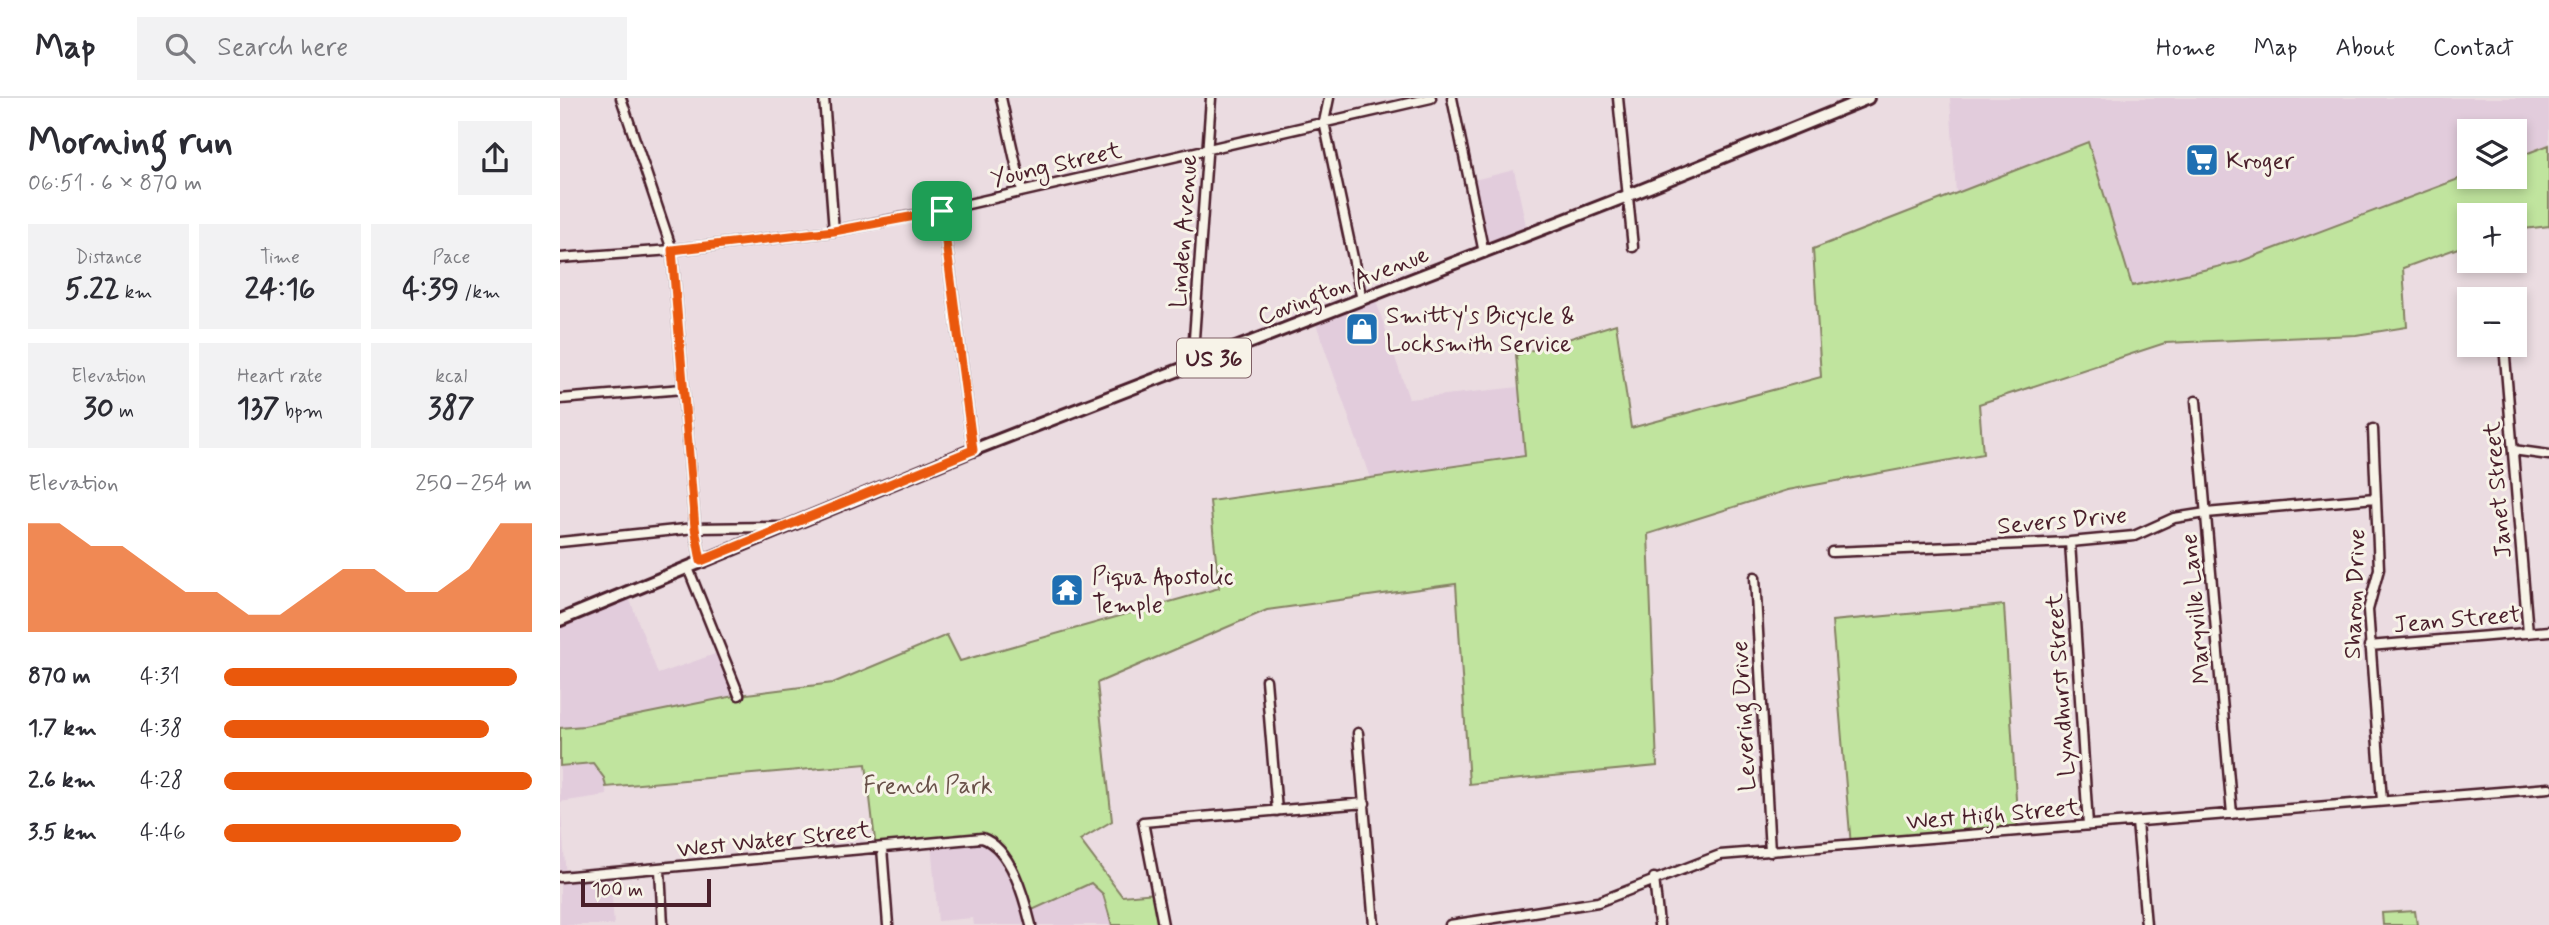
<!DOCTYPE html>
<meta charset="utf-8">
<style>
body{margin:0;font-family:Mynerve,sans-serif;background:#f2f2f3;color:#2b2b33;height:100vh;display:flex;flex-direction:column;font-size:26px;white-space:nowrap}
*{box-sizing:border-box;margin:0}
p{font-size:23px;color:#7c7c81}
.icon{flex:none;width:38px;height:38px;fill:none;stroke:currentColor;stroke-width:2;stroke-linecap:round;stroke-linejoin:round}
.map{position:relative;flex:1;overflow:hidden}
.side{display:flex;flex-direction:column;background:#fff;width:560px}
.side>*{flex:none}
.fabs{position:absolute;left:1897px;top:21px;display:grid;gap:14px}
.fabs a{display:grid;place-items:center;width:70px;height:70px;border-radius:0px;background:#fff;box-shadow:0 4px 10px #0003;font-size:35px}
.scale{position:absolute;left:21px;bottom:18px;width:130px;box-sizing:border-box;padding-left:7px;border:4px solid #4a1f2b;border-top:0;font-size:19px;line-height:24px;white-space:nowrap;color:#4a1f2b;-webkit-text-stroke:5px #f7f3e8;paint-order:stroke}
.pin{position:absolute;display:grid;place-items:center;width:60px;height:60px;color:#fff;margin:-30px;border-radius:14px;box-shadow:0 4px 10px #0006}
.round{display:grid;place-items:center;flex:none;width:74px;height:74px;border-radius:0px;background:#f2f2f3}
.overview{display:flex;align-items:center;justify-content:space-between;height:119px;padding:0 28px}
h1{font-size:38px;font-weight:700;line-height:52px}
.figures{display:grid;grid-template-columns:repeat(3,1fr);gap:10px;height:119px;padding:7px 28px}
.figures div{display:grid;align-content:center;border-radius:0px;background:#f2f2f3;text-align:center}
.figures b{font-size:30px;font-weight:700}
.figures small{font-size:19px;font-weight:400}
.figures p{font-size:19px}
.chart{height:196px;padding:14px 28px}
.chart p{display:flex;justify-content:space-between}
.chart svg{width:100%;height:126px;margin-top:7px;fill:#ea580c;opacity:.7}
ul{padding:0 28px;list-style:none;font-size:23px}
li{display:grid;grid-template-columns:112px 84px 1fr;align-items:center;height:52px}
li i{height:18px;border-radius:9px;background:#ea580c}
header{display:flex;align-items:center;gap:42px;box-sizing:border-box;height:98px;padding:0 35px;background:#fff;border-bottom:2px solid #e1e1e2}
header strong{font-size:33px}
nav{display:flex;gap:38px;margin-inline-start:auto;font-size:24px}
.search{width:490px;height:63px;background:#f2f2f3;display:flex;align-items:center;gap:18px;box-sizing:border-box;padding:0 24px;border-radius:0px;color:#7c7c81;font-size:26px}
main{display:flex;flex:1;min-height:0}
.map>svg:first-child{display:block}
.built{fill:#e2ccdc}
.green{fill:#c0e49e;stroke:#858264;stroke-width:2}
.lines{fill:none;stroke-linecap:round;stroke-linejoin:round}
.minor-casing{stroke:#4a1f2b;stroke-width:13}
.major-casing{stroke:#4a1f2b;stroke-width:16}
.minor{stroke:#f7f3e8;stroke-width:8}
.major{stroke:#f7f3e8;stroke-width:10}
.route-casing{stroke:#fff;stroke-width:14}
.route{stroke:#ea580c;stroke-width:9}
.labels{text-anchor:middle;stroke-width:6;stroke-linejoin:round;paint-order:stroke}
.shield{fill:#f7f3e8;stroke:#7e5f64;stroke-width:2}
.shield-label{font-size:23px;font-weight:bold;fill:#4a1f2b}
.poi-label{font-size:24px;fill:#4a1f2b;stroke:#f7f3e8;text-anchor:start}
.street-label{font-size:24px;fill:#4a1f2b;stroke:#f7f3e8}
.park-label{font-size:24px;fill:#685048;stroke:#f7f3e8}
</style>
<header>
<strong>Map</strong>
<div class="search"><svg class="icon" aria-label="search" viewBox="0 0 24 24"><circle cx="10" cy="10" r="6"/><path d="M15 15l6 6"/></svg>Search here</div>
<nav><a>Home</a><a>Map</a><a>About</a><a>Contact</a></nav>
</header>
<main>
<section class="side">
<div class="overview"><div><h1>Morning run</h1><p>06:51 · 6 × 870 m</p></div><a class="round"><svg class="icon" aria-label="share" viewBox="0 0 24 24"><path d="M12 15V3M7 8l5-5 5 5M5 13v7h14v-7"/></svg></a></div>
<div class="figures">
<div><p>Distance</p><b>5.22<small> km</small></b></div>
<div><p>Time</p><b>24:16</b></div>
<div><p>Pace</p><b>4:39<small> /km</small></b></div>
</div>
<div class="figures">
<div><p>Elevation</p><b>30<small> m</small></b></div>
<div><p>Heart rate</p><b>137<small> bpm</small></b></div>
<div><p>kcal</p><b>387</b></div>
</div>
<div class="chart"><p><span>Elevation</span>250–254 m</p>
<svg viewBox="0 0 160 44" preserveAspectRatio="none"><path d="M0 44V6L10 6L20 14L30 14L40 22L50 30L60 30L70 38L80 38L90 30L100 22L110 22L120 30L130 30L140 22L150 6L160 6V44z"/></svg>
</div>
<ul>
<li><b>870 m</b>4:31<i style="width:95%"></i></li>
<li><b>1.7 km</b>4:38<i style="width:86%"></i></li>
<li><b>2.6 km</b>4:28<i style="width:100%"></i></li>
<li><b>3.5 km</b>4:46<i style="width:77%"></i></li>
</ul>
</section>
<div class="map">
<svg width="1989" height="827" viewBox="0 0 1989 827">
<rect width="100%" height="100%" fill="#ebdce1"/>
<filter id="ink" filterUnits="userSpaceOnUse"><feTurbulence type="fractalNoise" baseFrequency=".0143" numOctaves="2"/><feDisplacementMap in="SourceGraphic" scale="14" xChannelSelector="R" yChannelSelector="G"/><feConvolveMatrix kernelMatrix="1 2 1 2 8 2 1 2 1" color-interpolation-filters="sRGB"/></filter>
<g filter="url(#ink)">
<path class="built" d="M 1390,0 L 1989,0 L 1989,47 L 1955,60 L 1955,33 L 1909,33 L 1909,77 L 1679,164 L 1571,189 L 1528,44 L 1396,96 Z
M 954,72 L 968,137 L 924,155 L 910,83 Z
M 814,197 L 849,301 L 959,289 L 965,358 L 810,380 L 754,220 Z
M 67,494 L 98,576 L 161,554 L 179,597 L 24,628 L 0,630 L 0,522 Z
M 33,665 L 44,680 L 47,697 L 0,704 L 6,778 L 50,775 L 54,827 L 0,827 L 0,668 Z
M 422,740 L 531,785 L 543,796 L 552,827 L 414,827 L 413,820 L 378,823 L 371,745 Z"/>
<path class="green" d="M 1528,44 L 1572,188 L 1679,164 L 1909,77 L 1955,79 L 1955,60 L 1989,47 L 1989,128 L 1955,132 L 1955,117 L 1909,117 L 1909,146 L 1843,170 L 1847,229 L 1796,237 L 1605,245 L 1419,306 L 1423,356 L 1228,392 L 1088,436 L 1097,668 L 909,686 L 896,486 L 707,512 L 537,585 L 552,723 L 520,742 L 562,798 L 596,795 L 603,827 L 552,827 L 543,796 L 531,785 L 468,814 L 446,759 L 422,740 L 316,751 L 306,666 L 46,689 L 44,680 L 33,665 L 0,668 L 0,630 L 24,628 L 179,597 L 273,585 L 387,537 L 400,563 L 659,490 L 650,403 L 965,358 L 956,257 L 1056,226 L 1071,330 L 1261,279 L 1253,151 Z
M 1444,507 L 1458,733 L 1291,748 L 1272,523 Z
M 1855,813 L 1857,827 L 1823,827 L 1822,815 Z"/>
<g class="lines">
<defs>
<path id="minor" d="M 61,0 L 112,152 L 135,430 L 141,463
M 264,0 L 274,133
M 441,0 L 462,93
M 769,0 L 764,24 L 802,202
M 892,0 L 924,155
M 1058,0 L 1073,149
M 382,112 L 413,352
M 0,160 L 112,152 L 274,133 L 382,112 L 871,0
M 1944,247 L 1968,535
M 632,269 L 651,0
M 0,301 L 123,291
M 1636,303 L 1672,716
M 1813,331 L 1819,471 L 1808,512 L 1822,703
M 1953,352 L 1989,357
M 0,444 L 135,430 L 221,429
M 1510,444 L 1528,727
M 1272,454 L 1510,444 L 1574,438 L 1614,420 L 1646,415 L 1815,400
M 128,470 L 179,597
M 1195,479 L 1210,754
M 1809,548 L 1989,533
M 706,582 L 717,713
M 798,635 L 814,827
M 1577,724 L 1586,827
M 322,750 L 328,827
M 100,772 L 103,827
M 0,779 L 422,740 C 451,750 464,799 471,827
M 1094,780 L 1099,827
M 603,827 L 583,724 L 805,705
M 890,827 L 1038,804 L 1160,757 L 1989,690"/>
<path id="major" d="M 0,522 L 413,352 L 1067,98 L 1308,0"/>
</defs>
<use href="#minor" class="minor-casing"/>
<use href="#major" class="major-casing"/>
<use href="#minor" class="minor"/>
<use href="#major" class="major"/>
</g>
</g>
<g class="lines" filter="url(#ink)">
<defs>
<path id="route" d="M 382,113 L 413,352 L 141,463 L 135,430 L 112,152 L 274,133 Z"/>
</defs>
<use href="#route" class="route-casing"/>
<use href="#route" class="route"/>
</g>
<defs>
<symbol id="supermarket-square" viewBox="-11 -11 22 22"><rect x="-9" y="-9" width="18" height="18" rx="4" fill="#1f6fb2" stroke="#f7f3e8"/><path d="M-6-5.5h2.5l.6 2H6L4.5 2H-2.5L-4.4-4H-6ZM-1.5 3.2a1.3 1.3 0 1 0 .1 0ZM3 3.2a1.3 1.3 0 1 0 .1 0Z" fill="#fff"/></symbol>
<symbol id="shop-square" viewBox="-11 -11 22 22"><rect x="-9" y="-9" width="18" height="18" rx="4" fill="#1f6fb2" stroke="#f7f3e8"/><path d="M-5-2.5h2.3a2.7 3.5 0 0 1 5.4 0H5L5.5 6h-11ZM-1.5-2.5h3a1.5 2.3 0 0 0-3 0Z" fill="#fff"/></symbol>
<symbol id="temple-square" viewBox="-11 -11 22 22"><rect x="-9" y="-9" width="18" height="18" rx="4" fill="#1f6fb2" stroke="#f7f3e8"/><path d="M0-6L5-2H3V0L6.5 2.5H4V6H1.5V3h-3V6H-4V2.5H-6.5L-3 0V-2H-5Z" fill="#fff"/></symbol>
</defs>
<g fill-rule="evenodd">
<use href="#supermarket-square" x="1623" y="43" width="38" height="38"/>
<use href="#shop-square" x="783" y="212" width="38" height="38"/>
<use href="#temple-square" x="488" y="473" width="38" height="38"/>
</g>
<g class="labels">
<rect class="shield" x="617" y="240.5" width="74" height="39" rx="5"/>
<g class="shield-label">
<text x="654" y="268">US 36</text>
</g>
<g class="poi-label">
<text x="1666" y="70">Kroger</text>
<text x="826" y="225">Smitty's Bicycle &amp;<tspan x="826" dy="28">Locksmith Service</tspan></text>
<text x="532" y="486">Piqua Apostolic<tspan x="532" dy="28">Temple</tspan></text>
</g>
<g class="street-label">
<text transform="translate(496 66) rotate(-13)" y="8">Young Street</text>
<text transform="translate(623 133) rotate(-86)" y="8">Linden Avenue</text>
<text transform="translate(783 187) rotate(-21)" y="8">Covington Avenue</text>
<text transform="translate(1937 392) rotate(-95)" y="8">Janet Street</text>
<text transform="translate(1502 422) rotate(-5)" y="8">Severs Drive</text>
<text transform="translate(1794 496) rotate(-88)" y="8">Sharon Drive</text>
<text transform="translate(1635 511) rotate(-95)" y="8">Maryville Lane</text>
<text transform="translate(1897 521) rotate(-5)" y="8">Jean Street</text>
<text transform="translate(1500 587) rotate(-94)" y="8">Lyndhurst Street</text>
<text transform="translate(1183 618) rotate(-93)" y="8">Levering Drive</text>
<text transform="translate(1433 716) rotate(-5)" y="8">West High Street</text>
<text transform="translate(214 741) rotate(-6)" y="8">West Water Street</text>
</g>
<g class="park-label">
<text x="368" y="695">French Park</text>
</g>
</g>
</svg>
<div class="fabs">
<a><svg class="icon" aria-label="layers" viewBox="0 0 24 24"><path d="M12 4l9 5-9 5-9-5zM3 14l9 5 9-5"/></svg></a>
<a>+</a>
<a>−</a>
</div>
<div class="scale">100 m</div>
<div class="pin" style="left:382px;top:113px;background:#1e9e55"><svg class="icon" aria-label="arrive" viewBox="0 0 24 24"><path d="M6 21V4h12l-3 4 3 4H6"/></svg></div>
</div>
</main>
